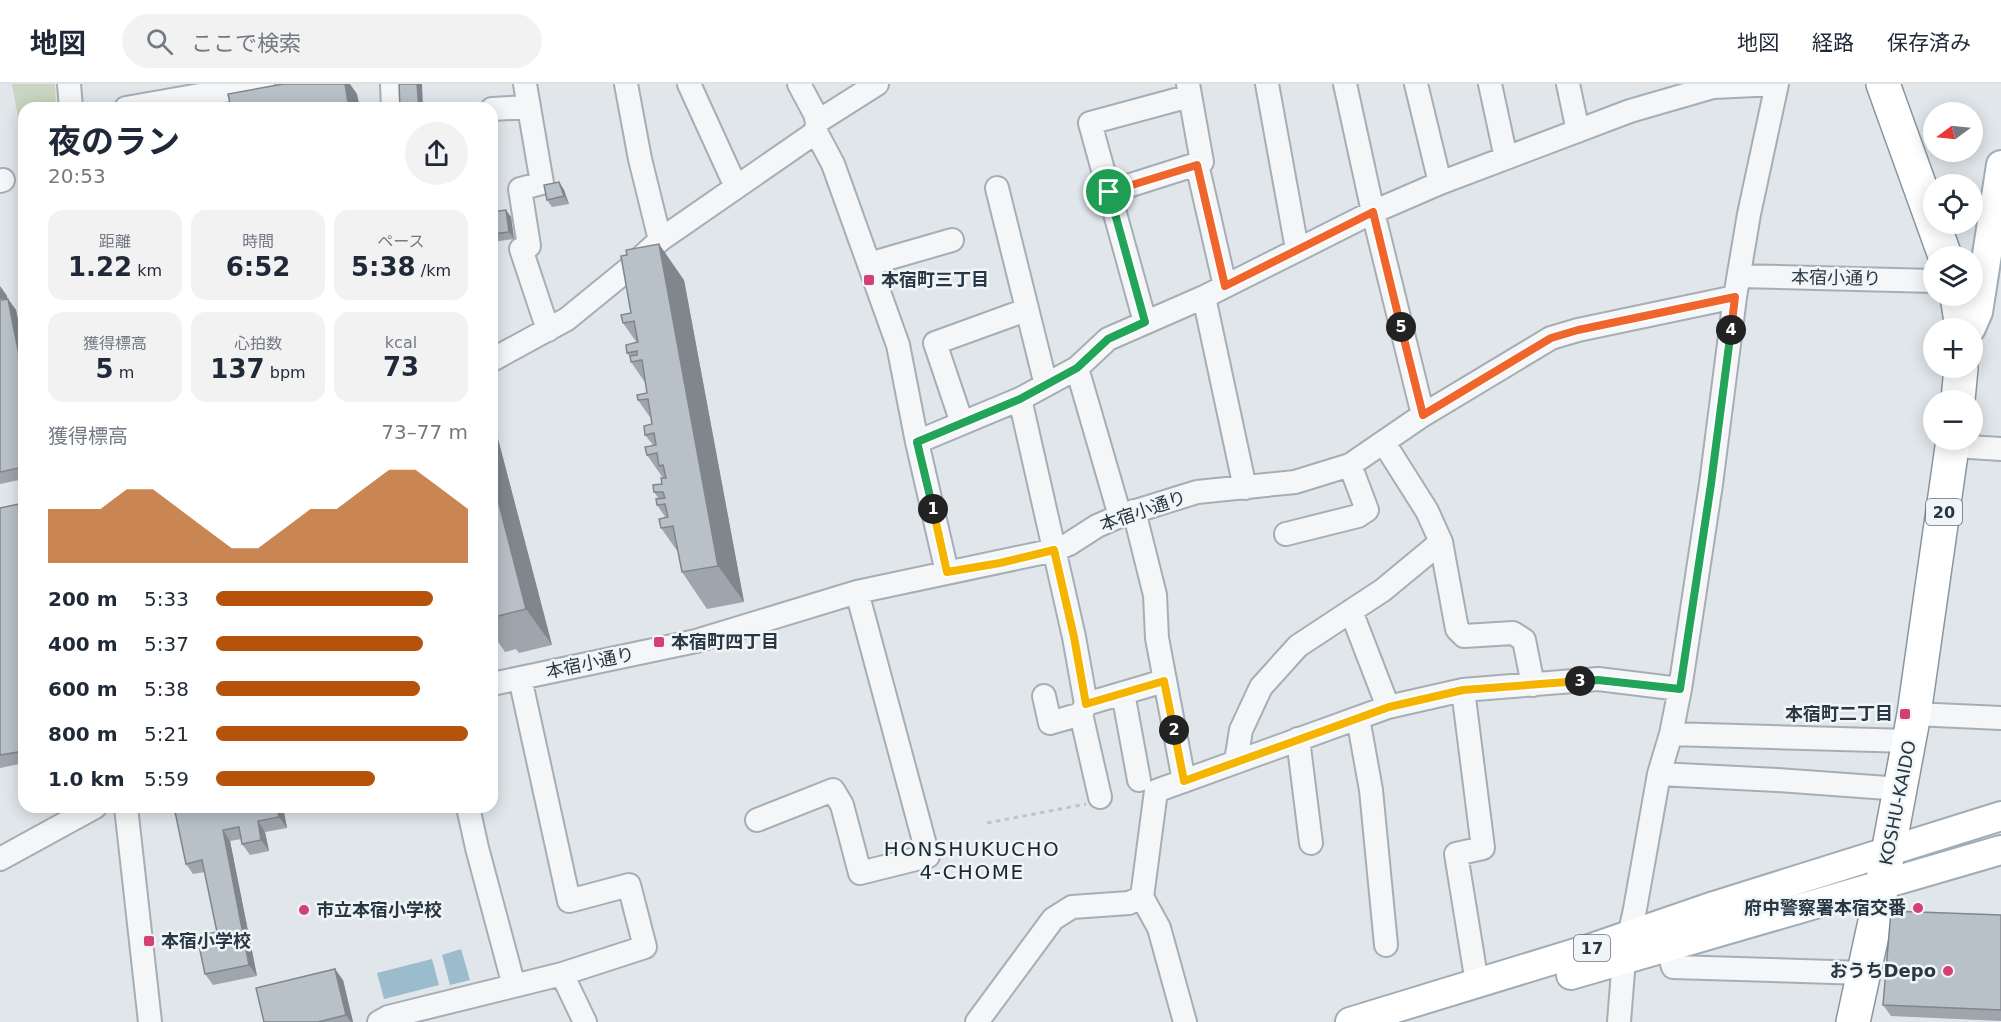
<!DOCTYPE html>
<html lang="ja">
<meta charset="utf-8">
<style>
body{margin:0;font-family:"DejaVu Sans","Noto Sans JP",sans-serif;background:#f2f2f3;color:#1f2937;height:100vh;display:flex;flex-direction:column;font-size:22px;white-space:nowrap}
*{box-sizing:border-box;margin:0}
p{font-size:20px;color:#747a83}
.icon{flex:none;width:33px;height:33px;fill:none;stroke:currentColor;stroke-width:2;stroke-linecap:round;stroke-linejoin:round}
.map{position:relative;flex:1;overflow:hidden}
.drawer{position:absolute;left:18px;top:18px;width:480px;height:711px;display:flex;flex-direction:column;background:#fff;border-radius:18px;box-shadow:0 3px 15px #0003}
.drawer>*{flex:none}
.needle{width:39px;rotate:255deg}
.controls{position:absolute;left:1923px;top:18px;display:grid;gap:12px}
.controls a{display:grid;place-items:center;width:60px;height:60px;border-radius:50%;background:#fff;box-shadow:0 3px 15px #0003;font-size:30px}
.pin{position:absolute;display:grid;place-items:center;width:51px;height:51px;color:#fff;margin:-26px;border:3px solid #fff;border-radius:50%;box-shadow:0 2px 6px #0007}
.km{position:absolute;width:30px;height:30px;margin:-15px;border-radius:50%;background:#222;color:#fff;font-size:16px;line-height:30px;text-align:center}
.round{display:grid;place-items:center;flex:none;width:63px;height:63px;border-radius:32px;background:#f2f2f3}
.summary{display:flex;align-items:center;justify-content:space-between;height:102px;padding:0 30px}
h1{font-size:33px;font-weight:700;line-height:45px}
.metrics{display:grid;grid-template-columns:repeat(3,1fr);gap:9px;height:102px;padding:6px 30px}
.metrics div{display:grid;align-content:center;border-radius:15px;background:#f2f2f3;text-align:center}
.metrics b{font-size:26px;font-weight:700}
.metrics small{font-size:16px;font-weight:400}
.metrics p{font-size:16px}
.chart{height:168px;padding:12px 30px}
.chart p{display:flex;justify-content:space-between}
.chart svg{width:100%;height:108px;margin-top:6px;fill:#b45309;opacity:.7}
ul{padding:0 30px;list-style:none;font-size:20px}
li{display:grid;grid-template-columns:96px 72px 1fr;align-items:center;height:45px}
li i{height:15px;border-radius:8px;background:#b45309}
header{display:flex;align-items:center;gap:36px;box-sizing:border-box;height:84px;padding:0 30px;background:#fff;border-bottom:2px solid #e0e1e3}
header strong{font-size:28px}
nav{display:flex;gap:33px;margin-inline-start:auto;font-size:21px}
.search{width:420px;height:54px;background:#f2f2f3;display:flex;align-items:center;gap:15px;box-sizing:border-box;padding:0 21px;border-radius:33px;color:#747a83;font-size:22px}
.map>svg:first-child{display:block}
.green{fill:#cad5c1}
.water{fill:#9abccc}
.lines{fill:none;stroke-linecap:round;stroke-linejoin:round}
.minor-casing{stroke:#a6aeb5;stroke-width:26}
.major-casing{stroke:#9fadb7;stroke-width:32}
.highway-casing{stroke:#8797a2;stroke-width:36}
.path{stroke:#bfc4c9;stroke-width:3;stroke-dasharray:4.5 4.5;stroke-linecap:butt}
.minor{stroke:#f4f6f8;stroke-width:22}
.major{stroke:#fff;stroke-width:28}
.highway{stroke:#fff;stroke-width:33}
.wall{fill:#9ea5ac}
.shaded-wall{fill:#81868c}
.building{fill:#b8c0c8;stroke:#81868c;stroke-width:1.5}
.split-1-casing{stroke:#fff;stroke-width:12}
.split-2-casing{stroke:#fff;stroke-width:12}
.split-3-casing{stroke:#fff;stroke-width:12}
.split-4-casing{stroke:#fff;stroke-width:12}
.split-5-casing{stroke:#fff;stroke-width:12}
.split-6-casing{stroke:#fff;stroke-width:12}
.split-1{stroke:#22a559;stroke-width:8}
.split-2{stroke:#f5b400;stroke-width:8}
.split-3{stroke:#f5b400;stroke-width:8}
.split-4{stroke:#22a559;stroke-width:8}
.split-5{stroke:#f0652b;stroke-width:8}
.split-6{stroke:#f0652b;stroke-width:8}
.poi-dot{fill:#d54073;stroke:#f0f5f7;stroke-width:2}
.labels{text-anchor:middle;stroke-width:5;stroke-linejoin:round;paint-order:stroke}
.shield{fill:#f0f5f7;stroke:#647079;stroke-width:1.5}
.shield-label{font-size:16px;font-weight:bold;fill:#283743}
.street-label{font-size:18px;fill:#283743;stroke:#f0f5f7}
.poi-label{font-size:18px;font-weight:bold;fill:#283743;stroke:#f0f5f7;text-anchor:start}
.neighbourhood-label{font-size:20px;letter-spacing:1.5px;fill:#1a2834;stroke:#f0f5f7}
</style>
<header>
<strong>地図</strong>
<div class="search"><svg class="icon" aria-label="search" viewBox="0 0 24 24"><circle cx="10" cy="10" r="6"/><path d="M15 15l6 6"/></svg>ここで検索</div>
<nav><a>地図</a><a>経路</a><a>保存済み</a></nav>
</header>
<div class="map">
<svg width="2001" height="938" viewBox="0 0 2001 938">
<rect width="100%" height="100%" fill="#e1e6ea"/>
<path class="green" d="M 12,0 L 55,0 L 56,24 L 24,24 L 24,68 Z"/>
<path class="water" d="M 461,865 L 470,896 L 450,901 L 442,871 Z
M 432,875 L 439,901 L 384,915 L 377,889 Z"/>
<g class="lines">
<defs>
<path id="minor" d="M 69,0 L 71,24
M 392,0 L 393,24
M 525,0 L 542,99 L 520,105 L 529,162 L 521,165 L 548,246
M 626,0 L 640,75 L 660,156
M 689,0 L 736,103
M 799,0 L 815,30 L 817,38 L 816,48 L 833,80 L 898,261 L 917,358 L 947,488
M 1188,0 L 1202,78 L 1197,80 L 1225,202
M 1267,0 L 1297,165
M 1345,0 L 1373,128 L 1423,331
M 1416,0 L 1440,99
M 1490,0 L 1506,74
M 1568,0 L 1578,47
M 126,24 L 263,0
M 492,25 L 529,23
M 817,38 L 877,0
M 0,97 L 3,96
M 997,104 L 1046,301
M 1109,108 L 1197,80
M 869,180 L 952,156
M 1739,192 L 1934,197
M 1204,213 L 1245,404
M 1145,238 L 1090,39 L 1190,12
M 492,276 L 567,235 L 632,182 L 660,156 L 816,48
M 1077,284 L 1120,432
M 1020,315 L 1074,553 L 1086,620 L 1081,630 L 1100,713
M 962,339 L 935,259 L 1026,226
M 917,358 L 1020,315 L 1077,284 L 1108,255 L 1204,213 L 1373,128 L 1440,99 L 1630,27 L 1713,3 L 1777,0
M 1384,359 L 1427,427 L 1441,458 L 1457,545 L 1464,552 L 1513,549 L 1524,556 L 1533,601
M 1953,362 L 2001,365
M 1134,427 L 1155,511 L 1157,554 L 1184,697
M 1286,450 L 1358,432 L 1367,426 L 1350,381
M 1351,527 L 1388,623
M 492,600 L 696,557 L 857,508 L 1055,466 L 1069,460 L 1097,442 L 1120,432 L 1197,408 L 1295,398 L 1350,381 L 1423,331 L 1551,254 L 1578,246 L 1735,213
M 1463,606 L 1483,764 L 1456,770 L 1477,899
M 1123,609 L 1139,696
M 1044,612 L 1050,639 L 1081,630
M 1086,620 L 1164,597
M 1914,630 L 2001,634
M 1358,634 L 1371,706 L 1386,861
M 1671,650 L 1909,657
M 1298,655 L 1311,759
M 1236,677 L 1241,646 L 1261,603 L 1298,562 L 1383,506 L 1441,458
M 1659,690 L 1777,696 L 1901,705
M 126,723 L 150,938
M 468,723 L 477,764 L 514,902
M 757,736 L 833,706 L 842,721 L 860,789 L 928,772 L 857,508
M 0,775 L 95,723
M 1667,862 L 1673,883 L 1864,889
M 562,890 L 585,938
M 379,938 L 388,933 L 562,890 L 645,863 L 629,801 L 569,817 L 520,594
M 977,938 L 1053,835 L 1072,823 L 1129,819 L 1142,813
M 1185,938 L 1159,844 L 1142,813 L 1156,707 L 1388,623 L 1463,606 L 1598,595 L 1680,605
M 1619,938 L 1624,875 L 1635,825 L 1659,690 L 1671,650 L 1680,605 L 1711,400 L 1735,213 L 1749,130 L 1777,0"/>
<path id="major" d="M 1971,244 L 1978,228 L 2001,81
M 1571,891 L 2001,766
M 1350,938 L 1592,864 L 1714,822 L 2001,732"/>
<path id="highway" d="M 1883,0 L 1945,172
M 1957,212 L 1962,244
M 1958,316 L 1961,284
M 1853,938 L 1876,833 L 1914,630 L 1953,356"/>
</defs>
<use href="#minor" class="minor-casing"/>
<use href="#major" class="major-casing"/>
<use href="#highway" class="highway-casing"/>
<path class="path" d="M 987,739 L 1086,720"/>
<use href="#minor" class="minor"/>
<use href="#major" class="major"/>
<use href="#highway" class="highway"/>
</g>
<path class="wall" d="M 559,98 L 564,106 L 569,120 L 552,123 L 547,116 Z
M 492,128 L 511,133 L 514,155 L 492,158 Z
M 684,196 L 744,518 L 707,525 L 682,488 L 678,468 L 661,444 L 666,434 L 657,421 L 659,415 L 654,408 L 662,400 L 663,394 L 647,371 L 653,361 L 645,351 L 652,340 L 652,336 L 638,316 L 647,309 L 646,300 L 631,278 L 630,273 L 627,269 L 637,259 L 623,239 L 631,229 Z
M 0,202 L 7,212 L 7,215 L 8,215 L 16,226 L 24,268 L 24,395 L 0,400 Z
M 492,332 L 552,561 L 519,569 L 516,565 L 505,568 L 492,549 Z
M 24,419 L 24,679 L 0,684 L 0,424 Z
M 174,723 L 283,723 L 287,744 L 265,748 L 269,767 L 250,771 L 242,760 L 241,755 L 230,757 L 257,892 L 213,901 L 205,890 L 217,848 L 205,788 L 193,790 L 186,780 Z
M 2001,831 L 2001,937 L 1891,932 L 1883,921 Z
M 343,896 L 353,938 L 264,938 Z"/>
<path class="shaded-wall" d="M 345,0 L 350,0 L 357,10 L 360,24 L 349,24 Z
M 417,0 L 422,0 L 423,24 L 419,24 Z
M 559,98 L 564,106 L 569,120 L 564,112 Z
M 506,126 L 511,133 L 514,155 L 509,148 Z
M 659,160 L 684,196 L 744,518 L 718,482 Z
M 0,202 L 7,212 L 10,227 L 2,216 Z
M 8,215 L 16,226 L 24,268 L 24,296 Z
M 492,332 L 552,561 L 526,525 L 492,393 Z
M 277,723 L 283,723 L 287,744 L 279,733 Z
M 258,737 L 265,748 L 269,767 L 261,756 Z
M 223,746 L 230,757 L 257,892 L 249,881 Z
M 335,885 L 343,896 L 353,938 L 351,938 L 346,931 Z"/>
<path class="building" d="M 283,0 L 345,0 L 349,24 L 231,24 L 228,10 Z
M 399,0 L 417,0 L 419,24 L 400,24 Z
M 559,98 L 564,112 L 547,116 L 544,101 Z
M 506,126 L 509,148 L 492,150 L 492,128 Z
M 659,160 L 718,482 L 682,488 L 673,442 L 661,444 L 659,435 L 668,433 L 665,420 L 657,421 L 656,415 L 665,414 L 663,408 L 654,408 L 653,401 L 662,400 L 661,394 L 666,394 L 663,381 L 659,382 L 657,369 L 647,371 L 645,363 L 656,361 L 654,349 L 645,351 L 644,342 L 652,340 L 648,315 L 638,316 L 637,311 L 647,309 L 642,276 L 631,278 L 630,272 L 637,271 L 637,267 L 627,269 L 626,261 L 638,258 L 634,237 L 623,239 L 621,231 L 631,229 L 621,172 L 627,171 L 626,166 Z
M 0,206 L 2,216 L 8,215 L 24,296 L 24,365 L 22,365 L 24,374 L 24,383 L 0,388 Z
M 492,393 L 526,525 L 494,533 L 492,528 Z
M 24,419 L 24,667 L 0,671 L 0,424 Z
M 174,723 L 277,723 L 279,733 L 258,737 L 261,756 L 242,760 L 239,743 L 223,746 L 249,881 L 205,890 L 197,852 L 217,848 L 202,776 L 186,780 Z
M 1891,827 L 2001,831 L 2001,926 L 1883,921 Z
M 335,885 L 346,931 L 318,938 L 264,938 L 256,904 Z"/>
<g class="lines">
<defs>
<path id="split-1" d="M 933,425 L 917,358 L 1020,315 L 1077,284 L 1108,255 L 1145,238 L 1109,108"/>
<path id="split-2" d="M 933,425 L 947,488 L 1000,479 L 1054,466 L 1074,553 L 1086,620 L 1164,597 L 1174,646"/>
<path id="split-3" d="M 1174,646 L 1184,697 L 1389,623 L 1463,606 L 1580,597"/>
<path id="split-4" d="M 1580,597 L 1598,596 L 1680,605 L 1711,400 L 1731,246"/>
<path id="split-5" d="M 1401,243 L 1423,331 L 1551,254 L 1578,246 L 1735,213 L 1731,246"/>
<path id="split-6" d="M 1109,108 L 1197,81 L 1225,202 L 1373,128 L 1401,243"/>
</defs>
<use href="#split-1" class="split-1-casing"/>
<use href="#split-2" class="split-2-casing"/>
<use href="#split-3" class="split-3-casing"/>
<use href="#split-4" class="split-4-casing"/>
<use href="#split-5" class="split-5-casing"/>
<use href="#split-6" class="split-6-casing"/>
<use href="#split-1" class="split-1"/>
<use href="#split-2" class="split-2"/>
<use href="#split-3" class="split-3"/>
<use href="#split-4" class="split-4"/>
<use href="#split-5" class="split-5"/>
<use href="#split-6" class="split-6"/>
</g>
<g class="poi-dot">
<rect x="863" y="190" width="12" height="12" rx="3"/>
<rect x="653" y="552" width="12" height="12" rx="3"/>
<rect x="1899" y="624" width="12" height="12" rx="3"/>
<circle cx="1918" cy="824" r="6"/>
<circle cx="304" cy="826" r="6"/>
<rect x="143" y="851" width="12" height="12" rx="3"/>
<circle cx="1948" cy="887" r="6"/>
</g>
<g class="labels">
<g class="shield">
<rect x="1926" y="415" width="36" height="26" rx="4.5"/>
<rect x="1574" y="851" width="36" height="26" rx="4.5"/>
</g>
<g class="shield-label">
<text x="1944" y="434">20</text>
<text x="1592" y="870">17</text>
</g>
<g class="street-label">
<text transform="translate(1836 194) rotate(1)" y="6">本宿小通り</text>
<text transform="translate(1143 427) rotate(-19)" y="6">本宿小通り</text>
<text transform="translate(590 579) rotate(-12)" y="6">本宿小通り</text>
<text transform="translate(1898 719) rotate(-79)" y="6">KOSHU-KAIDO</text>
</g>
<g class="poi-label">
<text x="881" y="202">本宿町三丁目</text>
<text x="671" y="564">本宿町四丁目</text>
<text x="1893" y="636" text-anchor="end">本宿町二丁目</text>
<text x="1906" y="830" text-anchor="end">府中警察署本宿交番</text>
<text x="316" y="832">市立本宿小学校</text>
<text x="161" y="863">本宿小学校</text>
<text x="1936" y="893" text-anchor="end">おうちDepo</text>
</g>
<g class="neighbourhood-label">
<text x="972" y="772">HONSHUKUCHO<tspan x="972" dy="23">4-CHOME</tspan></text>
</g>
</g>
</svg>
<div class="controls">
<a><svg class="needle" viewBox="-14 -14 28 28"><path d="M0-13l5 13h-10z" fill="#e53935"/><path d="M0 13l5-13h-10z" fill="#747a83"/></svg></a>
<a><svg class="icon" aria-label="locate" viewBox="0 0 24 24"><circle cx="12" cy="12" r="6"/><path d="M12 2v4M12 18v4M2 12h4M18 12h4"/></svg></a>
<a><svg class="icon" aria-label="layers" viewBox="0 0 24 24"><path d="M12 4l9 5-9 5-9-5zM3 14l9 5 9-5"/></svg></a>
<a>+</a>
<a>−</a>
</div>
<div class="pin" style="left:1109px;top:108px;background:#1e9e55"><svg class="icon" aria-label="arrive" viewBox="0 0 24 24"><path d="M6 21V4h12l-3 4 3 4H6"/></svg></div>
<b class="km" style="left:933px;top:425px">1</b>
<b class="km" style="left:1174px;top:646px">2</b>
<b class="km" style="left:1580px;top:597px">3</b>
<b class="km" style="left:1731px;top:246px">4</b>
<b class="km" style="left:1401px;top:243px">5</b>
<section class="drawer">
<div class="summary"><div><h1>夜のラン</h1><p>20:53</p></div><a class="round"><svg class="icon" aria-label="share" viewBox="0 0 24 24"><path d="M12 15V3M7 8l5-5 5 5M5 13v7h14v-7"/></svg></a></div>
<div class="metrics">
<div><p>距離</p><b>1.22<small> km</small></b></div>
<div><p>時間</p><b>6:52</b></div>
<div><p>ペース</p><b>5:38<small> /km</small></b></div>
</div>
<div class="metrics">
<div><p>獲得標高</p><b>5<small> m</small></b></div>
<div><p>心拍数</p><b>137<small> bpm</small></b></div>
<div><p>kcal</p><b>73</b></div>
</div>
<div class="chart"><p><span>獲得標高</span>73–77 m</p>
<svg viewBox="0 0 160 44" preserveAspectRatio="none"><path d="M0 44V22L10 22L20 22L30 14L40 14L50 22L60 30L70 38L80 38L90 30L100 22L110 22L120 14L130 6L140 6L150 14L160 22V44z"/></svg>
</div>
<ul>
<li><b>200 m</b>5:33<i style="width:86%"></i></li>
<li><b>400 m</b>5:37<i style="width:82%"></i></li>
<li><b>600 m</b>5:38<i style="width:81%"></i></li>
<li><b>800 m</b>5:21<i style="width:100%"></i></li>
<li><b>1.0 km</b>5:59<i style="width:63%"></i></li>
</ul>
</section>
</div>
